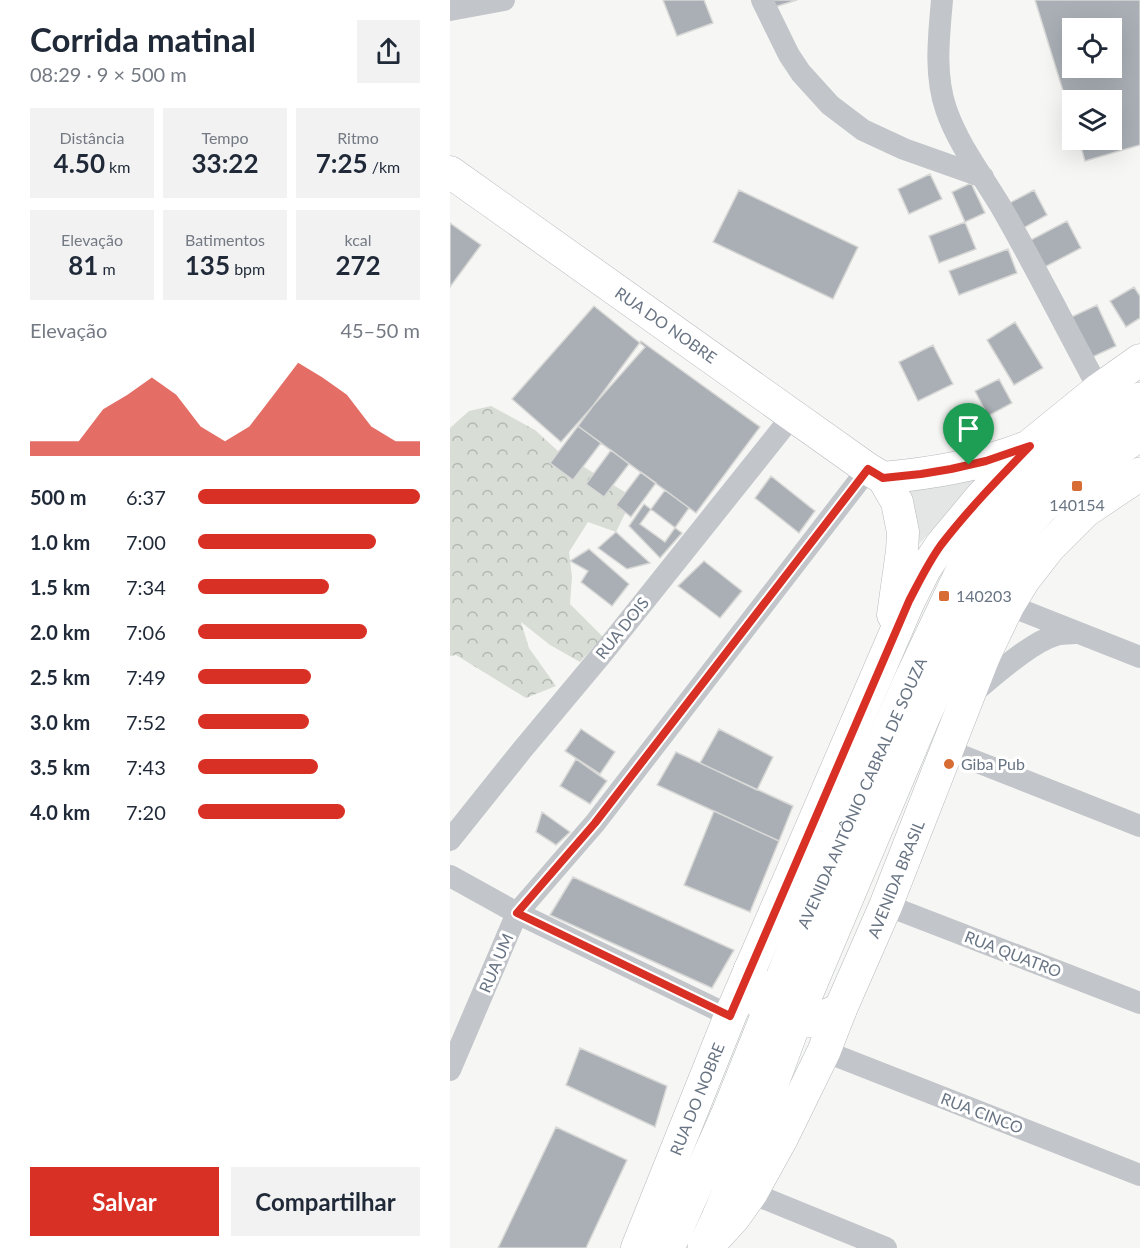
<!DOCTYPE html>
<html lang="pt">
<meta charset="utf-8">
<style>
body{margin:0;font-family:Lato,sans-serif;background:#f2f2f3;color:#1f2937;height:100vh;display:flex;flex-direction:column;font-size:22px;white-space:nowrap}
*{box-sizing:border-box;margin:0}
p{font-size:20px;color:#747a83}
.icon{flex:none;width:33px;height:33px;fill:none;stroke:currentColor;stroke-width:2;stroke-linecap:round;stroke-linejoin:round}
.map{position:relative;flex:1;overflow:hidden}
.side{display:flex;flex-direction:column;background:#fff;width:450px}
.side>*{flex:none}
.buttons{position:absolute;left:612px;top:18px;display:grid;gap:12px}
.buttons a{display:grid;place-items:center;width:60px;height:60px;border-radius:0px;background:#fff;box-shadow:0 6px 24px #0002;font-size:30px}
.pin{position:absolute;display:grid;place-items:center;width:51px;height:51px;color:#fff;margin:-62px -26px;border-radius:50% 50% 50% 0;rotate:-45deg;box-shadow:0 0 6px #0007}
.pin .icon{rotate:45deg}
.round{display:grid;place-items:center;flex:none;width:63px;height:63px;border-radius:0px;background:#f2f2f3}
.summary{display:flex;align-items:center;justify-content:space-between;height:102px;padding:0 30px}
h1{font-size:33px;font-weight:700;line-height:45px}
.figures{display:grid;grid-template-columns:repeat(3,1fr);gap:9px;height:102px;padding:6px 30px}
.figures div{display:grid;align-content:center;border-radius:0px;background:#f2f2f3;text-align:center}
.figures b{font-size:26px;font-weight:700}
.figures small{font-size:16px;font-weight:400}
.figures p{font-size:16px}
.chart{height:168px;padding:12px 30px}
.chart p{display:flex;justify-content:space-between}
.chart svg{width:100%;height:108px;margin-top:6px;fill:#d93025;opacity:.7}
.primary-button{display:flex;gap:12px;margin-top:auto;padding:12px 30px}
.primary-button a{flex:1;height:69px;border-radius:0px;background:#d93025;color:#fff;font-size:24px;font-weight:700;line-height:69px;text-align:center}
.primary-button a+a{background:#f2f2f3;color:#1f2937}
ul{padding:0 30px;list-style:none;font-size:20px}
li{display:grid;grid-template-columns:96px 72px 1fr;align-items:center;height:45px}
li i{height:15px;border-radius:8px;background:#d93025}
main{display:flex;flex:1;min-height:0}
.map>svg:first-child{display:block}
.built{fill:#e4e6e5}
.forest{fill:url(#forest-crowns)}
.building{fill:#a9afb5;stroke:#d8d8d6;stroke-width:1.5;fill-rule:evenodd}
.lines{fill:none;stroke-linecap:round;stroke-linejoin:round}
.secondary-casing{stroke:#b5b9bd;stroke-width:33}
.primary-casing{stroke:#b6b9bd;stroke-width:34}
.highway-casing{stroke:#b5b8bb;stroke-width:34}
.street{stroke:#c2c5c9;stroke-width:22}
.secondary{stroke:#fff;stroke-width:32}
.primary{stroke:#fff;stroke-width:33}
.highway{stroke:#fff;stroke-width:33}
.route-casing{stroke:#fff;stroke-width:12}
.route{stroke:#d93025;stroke-width:8}
.poi-dot{fill:#d76d34;stroke:#fff;stroke-width:2}
.labels{text-anchor:middle;stroke-width:6;stroke-linejoin:round;paint-order:stroke}
.street-label{font-size:16px;fill:#687483;stroke:#fff}
.poi-label{font-size:16px;fill:#687483;stroke:#fff;text-anchor:start}
</style>
<main>
<section class="side">
<div class="summary"><div><h1>Corrida matinal</h1><p>08:29 · 9 × 500 m</p></div><a class="round"><svg class="icon" aria-label="share" viewBox="0 0 24 24"><path d="M12 15V3M7 8l5-5 5 5M5 13v7h14v-7"/></svg></a></div>
<div class="figures">
<div><p>Distância</p><b>4.50<small> km</small></b></div>
<div><p>Tempo</p><b>33:22</b></div>
<div><p>Ritmo</p><b>7:25<small> /km</small></b></div>
</div>
<div class="figures">
<div><p>Elevação</p><b>81<small> m</small></b></div>
<div><p>Batimentos</p><b>135<small> bpm</small></b></div>
<div><p>kcal</p><b>272</b></div>
</div>
<div class="chart"><p><span>Elevação</span>45–50 m</p>
<svg viewBox="0 0 160 44" preserveAspectRatio="none"><path d="M0 44V38L10 38L20 38L30 25L40 19L50 12L60 19L70 32L80 38L90 32L100 19L110 6L120 12L130 19L140 32L150 38L160 38V44z"/></svg>
</div>
<ul>
<li><b>500 m</b>6:37<i style="width:100%"></i></li>
<li><b>1.0 km</b>7:00<i style="width:80%"></i></li>
<li><b>1.5 km</b>7:34<i style="width:59%"></i></li>
<li><b>2.0 km</b>7:06<i style="width:76%"></i></li>
<li><b>2.5 km</b>7:49<i style="width:51%"></i></li>
<li><b>3.0 km</b>7:52<i style="width:50%"></i></li>
<li><b>3.5 km</b>7:43<i style="width:54%"></i></li>
<li><b>4.0 km</b>7:20<i style="width:66%"></i></li>
</ul>
<div class="primary-button"><a>Salvar</a><a>Compartilhar</a></div>
</section>
<div class="map">
<svg width="690" height="1248" viewBox="0 0 690 1248">
<defs>
<pattern id="forest-crowns" width="20" height="18" patternUnits="userSpaceOnUse" patternTransform="scale(1.5)"><rect width="20" height="18" fill="#d8ddd5"/><path d="M2 6a3 3 0 1 1 6 0M12 15a3 3 0 1 1 6 0" fill="none" stroke="#b3b8b2"/></pattern>
</defs>
<rect width="100%" height="100%" fill="#f6f7f4"/>
<path class="built" d="M 542,467 L 469,544 L 461,506 L 453,489 Z"/>
<path class="forest" d="M 41,406 L 85,430 L 108,451 L 183,497 L 166,532 L 138,522 L 119,552 L 122,577 L 120,604 L 153,637 L 130,662 L 100,645 L 71,622 L 79,648 L 106,686 L 76,698 L 6,655 L 0,656 L 0,428 L 19,411 Z"/>
<path class="building" d="M 213,0 L 254,0 L 263,23 L 227,36 Z
M 315,0 L 347,0 L 318,9 Z
M 585,0 L 690,0 L 690,145 L 635,161 L 629,140 L 662,140 L 662,100 L 622,100 L 622,120 ZM 622,28 L 662,28 L 662,68 L 622,68 Z
M 480,174 L 492,199 L 459,214 L 448,189 Z
M 521,183 L 535,213 L 515,222 L 502,192 Z
M 289,190 L 408,247 L 383,299 L 263,242 Z
M 584,190 L 597,215 L 566,232 L 552,207 Z
M 617,221 L 631,248 L 589,270 L 575,243 Z
M 515,222 L 526,249 L 489,263 L 479,236 Z
M 0,223 L 31,245 L 0,287 Z
M 558,249 L 567,273 L 509,295 L 499,271 Z
M 684,287 L 690,296 L 690,318 L 676,327 L 660,301 Z
M 647,305 L 666,346 L 636,360 L 617,319 Z
M 144,306 L 195,347 L 111,442 L 62,399 Z
M 565,322 L 593,368 L 564,385 L 537,340 Z
M 191,341 L 310,427 L 246,513 L 128,426 Z
M 483,345 L 503,384 L 468,401 L 449,362 Z
M 549,379 L 562,403 L 538,416 L 525,391 Z
M 128,426 L 151,443 L 123,480 L 100,463 Z
M 161,450 L 179,464 L 154,497 L 136,484 Z
M 191,472 L 206,483 L 181,517 L 166,505 Z
M 321,476 L 365,511 L 349,533 L 305,498 Z
M 215,490 L 239,508 L 215,542 L 190,524 Z
M 194,504 L 232,533 L 210,558 L 179,526 Z
M 166,532 L 200,563 L 177,569 L 148,548 Z
M 139,549 L 179,584 L 162,606 L 131,582 L 138,571 L 120,561 Z
M 254,561 L 292,591 L 270,618 L 228,586 Z
M 131,729 L 165,752 L 150,774 L 115,751 Z
M 269,729 L 323,757 L 307,790 L 250,763 Z
M 226,752 L 343,806 L 329,841 L 207,785 Z
M 126,759 L 157,781 L 140,804 L 110,786 Z
M 264,811 L 329,841 L 300,912 L 234,885 Z
M 92,812 L 120,832 L 106,845 L 86,832 Z
M 123,877 L 284,950 L 262,988 L 100,915 Z
M 130,1048 L 217,1086 L 205,1127 L 116,1085 Z
M 106,1127 L 177,1160 L 136,1248 L 48,1248 Z"/>
<g class="lines">
<defs>
<path id="secondary" d="M 0,172 L 418,469 L 433,478 L 447,502 L 453,532 L 452,551 L 443,615
M 433,478 C 482,473 527,466 574,448
M 187,1248 L 280,1016 L 459,601 L 475,569 L 491,545 L 531,497 L 580,445 L 649,389 L 690,360"/>
<path id="primary" d="M 261,1242 L 284,1217 L 301,1193 L 332,1137 L 374,1051 L 390,1010 L 436,905 L 534,655 L 558,605 L 574,579 L 599,547 L 635,511 L 690,474"/>
<path id="highway" d="M 529,597 L 534,655
M 300,970 L 303,990 L 309,1001 L 319,1011 L 345,1021 L 359,1021 L 369,1019 L 390,1010
M 218,1248 L 279,1111 L 363,901 L 460,681 L 522,550 L 549,509 L 578,479 L 606,457 L 690,399
M 254,1248 L 268,1218 L 302,1138 L 345,1021 L 473,718 L 529,595 L 564,541 L 577,523 L 592,507 L 630,476 L 690,434"/>
</defs>
<use href="#secondary" class="secondary-casing"/>
<use href="#primary" class="primary-casing"/>
<use href="#highway" class="highway-casing"/>
<path class="street" d="M 312,0 L 339,55 L 351,73 L 380,105 L 413,130 L 454,149 L 533,177
M 492,0 C 489,35 484,75 496,109 C 508,145 535,179 554,212 C 587,270 617,330 649,389
M 0,10 L 54,0
M 558,605 L 690,657
M 519,696 C 542,678 579,643 606,635 C 612,633 619,634 625,633
M 497,750 L 690,826
M 0,840 L 72,750 L 153,653 L 343,415
M 0,876 L 67,913 L 280,1016
M 436,905 L 690,1003
M 374,1051 L 690,1175
M 0,1070 L 67,913 L 145,823 L 418,469
M 301,1193 L 436,1248"/>
<use href="#secondary" class="secondary"/>
<use href="#primary" class="primary"/>
<use href="#highway" class="highway"/>
</g>
<g class="lines">
<defs>
<path id="route" d="M 580,446 C 549,478 518,510 491,545 C 478,563 469,582 459,601 L 280,1016 L 67,913 L 145,823 L 418,469 L 433,478 L 471,474 L 501,469 L 536,461 Z"/>
</defs>
<use href="#route" class="route-casing"/>
<use href="#route" class="route"/>
</g>
<g class="poi-dot">
<rect x="621" y="480" width="12" height="12" rx="3"/>
<rect x="488" y="590" width="12" height="12" rx="3"/>
<circle cx="499" cy="764" r="6"/>
</g>
<g class="labels">
<g class="street-label">
<text transform="translate(216 325) rotate(35)" y="6">RUA DO NOBRE</text>
<text transform="translate(172 628) rotate(-51)" y="6">RUA DOIS</text>
<text transform="translate(412 793) rotate(-66)" y="6">AVENIDA ANTÔNIO CABRAL DE SOUZA</text>
<text transform="translate(446 879) rotate(-68)" y="6">AVENIDA BRASIL</text>
<text transform="translate(563 954) rotate(21)" y="6">RUA QUATRO</text>
<text transform="translate(46 963) rotate(-67)" y="6">RUA UM</text>
<text transform="translate(247 1099) rotate(-68)" y="6">RUA DO NOBRE</text>
<text transform="translate(532 1113) rotate(21)" y="6">RUA CINCO</text>
</g>
<g class="poi-label">
<text x="627" y="511" text-anchor="middle">140154</text>
<text x="506" y="602">140203</text>
<text x="511" y="770">Giba Pub</text>
</g>
</g>
</svg>
<div class="buttons">
<a><svg class="icon" aria-label="locate" viewBox="0 0 24 24"><circle cx="12" cy="12" r="6"/><path d="M12 2v4M12 18v4M2 12h4M18 12h4"/></svg></a>
<a><svg class="icon" aria-label="layers" viewBox="0 0 24 24"><path d="M12 4l9 5-9 5-9-5zM3 14l9 5 9-5"/></svg></a>
</div>
<div class="pin" style="left:519px;top:465px;background:#1e9e55"><svg class="icon" aria-label="arrive" viewBox="0 0 24 24"><path d="M6 21V4h12l-3 4 3 4H6"/></svg></div>
</div>
</main>
